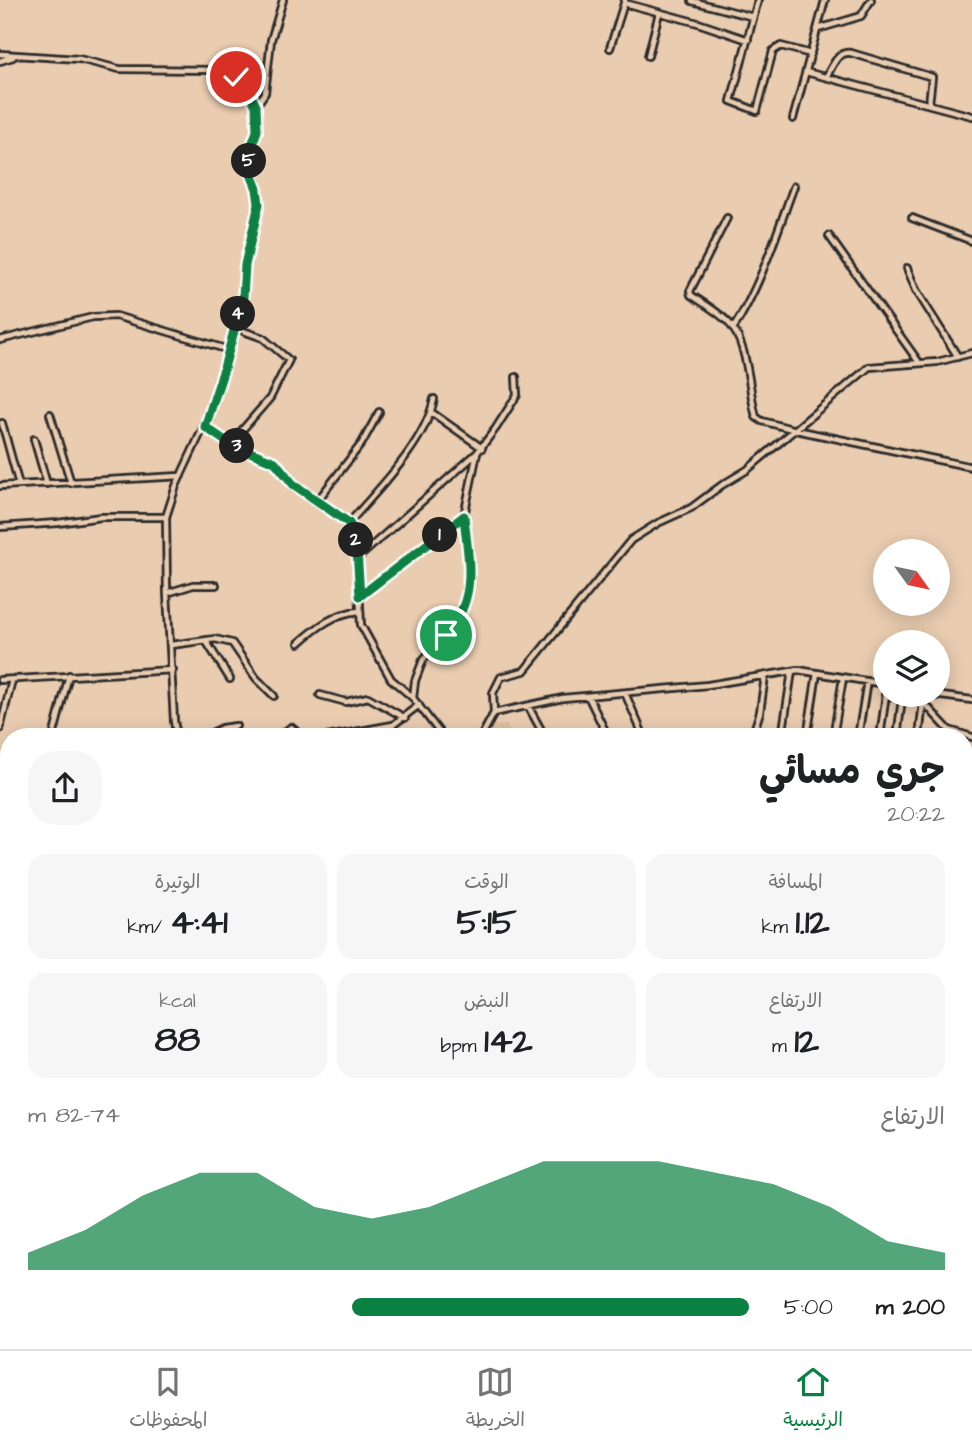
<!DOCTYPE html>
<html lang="ar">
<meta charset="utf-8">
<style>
body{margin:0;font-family:"Architects Daughter","Playpen Sans Arabic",sans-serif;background:#f6f6f6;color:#202124;direction:rtl;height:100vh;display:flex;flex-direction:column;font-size:26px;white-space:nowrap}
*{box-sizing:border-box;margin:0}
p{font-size:23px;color:#757577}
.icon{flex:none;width:38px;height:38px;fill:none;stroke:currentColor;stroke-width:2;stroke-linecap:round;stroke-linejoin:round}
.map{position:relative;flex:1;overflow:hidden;direction:ltr}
.sheet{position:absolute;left:0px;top:728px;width:973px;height:621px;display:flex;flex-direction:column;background:#fff;border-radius:28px 28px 0 0;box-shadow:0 4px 18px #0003;direction:rtl}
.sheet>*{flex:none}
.needle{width:46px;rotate:123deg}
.fabs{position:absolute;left:873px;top:539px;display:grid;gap:14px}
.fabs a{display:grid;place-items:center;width:77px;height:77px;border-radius:50%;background:#fff;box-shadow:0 4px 18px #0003;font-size:35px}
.pin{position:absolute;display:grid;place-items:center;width:60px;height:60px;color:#fff;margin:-30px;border:4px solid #fff;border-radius:50%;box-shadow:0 2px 7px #0007}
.km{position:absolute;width:35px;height:35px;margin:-18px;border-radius:50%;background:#222;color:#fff;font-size:19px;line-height:35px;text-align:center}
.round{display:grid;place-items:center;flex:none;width:74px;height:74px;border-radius:28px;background:#f6f6f6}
.headline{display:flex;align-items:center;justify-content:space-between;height:119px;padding:0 28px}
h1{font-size:38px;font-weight:700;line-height:52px}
.stats{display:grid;grid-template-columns:repeat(3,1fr);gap:10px;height:119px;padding:7px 28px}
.stats div{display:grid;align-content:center;border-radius:18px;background:#f6f6f6;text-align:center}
.stats b{font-size:35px;font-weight:700}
.stats small{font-size:19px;font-weight:400}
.stats p{font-size:19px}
.chart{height:196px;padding:14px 28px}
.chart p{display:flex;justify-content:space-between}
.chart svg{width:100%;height:126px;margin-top:7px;fill:#0b8043;opacity:.7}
ul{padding:0 28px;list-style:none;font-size:23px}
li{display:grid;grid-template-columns:112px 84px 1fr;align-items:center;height:52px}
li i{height:18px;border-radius:9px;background:#0b8043}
.menu{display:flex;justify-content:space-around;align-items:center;height:98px;border-top:2px solid #e0e0e0;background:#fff;font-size:19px;color:#757577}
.menu a{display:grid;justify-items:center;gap:4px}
.menu .on{color:#0b8043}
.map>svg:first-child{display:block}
.built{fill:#ddc1a1}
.green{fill:#b3dc99;stroke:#6f8462;stroke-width:2}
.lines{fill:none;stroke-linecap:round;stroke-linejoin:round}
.minor-casing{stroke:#2b2b2b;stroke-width:10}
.secondary-casing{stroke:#2b2b2b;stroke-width:11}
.minor{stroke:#eacdb1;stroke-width:4.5}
.secondary{stroke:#eacdb1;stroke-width:6}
.route-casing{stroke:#fff;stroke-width:14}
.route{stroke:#0b8043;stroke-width:9}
</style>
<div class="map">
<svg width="972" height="1349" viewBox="0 0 972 1349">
<rect width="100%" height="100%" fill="#eacdb1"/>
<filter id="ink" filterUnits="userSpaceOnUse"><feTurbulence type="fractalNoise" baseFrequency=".0143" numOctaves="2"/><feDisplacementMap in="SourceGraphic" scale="14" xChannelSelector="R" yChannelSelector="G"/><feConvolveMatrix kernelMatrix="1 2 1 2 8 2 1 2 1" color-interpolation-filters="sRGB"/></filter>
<g filter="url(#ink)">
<path class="built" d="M 494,725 L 507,725 L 511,737 L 487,737 Z
M 972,1155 L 972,1208 L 964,1210 L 964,1157 Z"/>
<path class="green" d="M 450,1340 L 591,1341 L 597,1349 L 444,1349 Z"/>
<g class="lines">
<defs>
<path id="minor" d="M 758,0 L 731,101 L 757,111 L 773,51 L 781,46 L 811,54
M 692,1 L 753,17
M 624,3 L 698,23 L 748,40
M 818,29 L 861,16 L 871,0
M 610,48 L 625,0
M 0,54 L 79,59 L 119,69 L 216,70 L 236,77 L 247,88 L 256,106
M 648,56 L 659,13
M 0,61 L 13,57
M 806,72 L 972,116
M 826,77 C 833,66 837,51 851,53 L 932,77 L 929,104
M 793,119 L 825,0
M 727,218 L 690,291 L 691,295 C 703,303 717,311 727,321 C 749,342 748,389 756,417 L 762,421 L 796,430 L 972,467
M 912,218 L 972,241
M 829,236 L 918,361
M 907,268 L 916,290 L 958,357
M 733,329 C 761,285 776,235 794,186
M 0,340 L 93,317 L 116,316 L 229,350
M 431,412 L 482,448
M 50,414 L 71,483
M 2,423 L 19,485
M 205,427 L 230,444 L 275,462 L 294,484 L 345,520 L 356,535 L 361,625 L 391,679 L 413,698 L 443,737
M 34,439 L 47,484
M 230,444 L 270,398 L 289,360 L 263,338 L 235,328
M 477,453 L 496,428 L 517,395 L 516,377
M 0,486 L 181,476
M 318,500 L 362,443 L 379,412
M 349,523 C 378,489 425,444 434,399
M 0,527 L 58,523 L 101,517 L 166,517
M 358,558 L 477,453 L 464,516 L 470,575 L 466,600 L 459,619 L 423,660 L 415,681 L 413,698
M 167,593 L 193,585 L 216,585
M 361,595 L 464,516
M 206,641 L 230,679
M 299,643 C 317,627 335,613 359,611
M 171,645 L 215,639 L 232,643 L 256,678 L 274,696
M 0,680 L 173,670
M 625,693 L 644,737
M 320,695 L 346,702 L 368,697 L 405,718
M 885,695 L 902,699
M 934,695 L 972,700
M 588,696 L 608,737
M 923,702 L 949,730 L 972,737
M 528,706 L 545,737
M 494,713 L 563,698 L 708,685 L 798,670 L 878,683 L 886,688
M 0,729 L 12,680
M 53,737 L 69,675
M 177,737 L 174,721 L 167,593 L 166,517 L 176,486 L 203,428 L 205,427 L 223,372 L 243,297 L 245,266 L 259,204 L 257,189 L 249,169 L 249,153 L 257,131 L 256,106 L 265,93 L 271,40 L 283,0
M 203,737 L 222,728 L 236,726
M 279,737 L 291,727 L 303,737
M 327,737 L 393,725 L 419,705
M 481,737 L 494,713 L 493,693 L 501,677 L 524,671 L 631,540 L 658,523 L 691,508 L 722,485 L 747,470 L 869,367 L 937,362 L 972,353
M 752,737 L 760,712 L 765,676
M 782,737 L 792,671
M 807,737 L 817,673
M 833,737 L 843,678
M 858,737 L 867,681
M 880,737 L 886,694
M 897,737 L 902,699 L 923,702 L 933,695
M 919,737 L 923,702
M 7,771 L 9,771
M 964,817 L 972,764
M 0,831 L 9,831
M 0,861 L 9,859
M 964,880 L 972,883
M 964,890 L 972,893
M 964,1000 L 972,1001
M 964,1025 L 972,1016
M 0,1122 L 9,1124
M 964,1155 L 972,1153
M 0,1203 L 9,1199
M 964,1254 L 972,1245
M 964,1308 L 972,1297
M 256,1340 L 259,1349
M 357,1340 L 379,1349
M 425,1340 L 445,1347
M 612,1340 L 623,1349
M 709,1340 L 720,1349
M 274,1349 L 286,1340
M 644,1349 L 651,1340
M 667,1349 L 674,1340
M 737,1349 L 750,1340
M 793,1349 L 798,1340
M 850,1349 L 856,1340
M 917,1349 L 923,1340"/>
<path id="secondary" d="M 0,957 L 9,954
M 964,1337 L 972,1340"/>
</defs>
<use href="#minor" class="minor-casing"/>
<use href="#secondary" class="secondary-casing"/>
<use href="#minor" class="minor"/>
<use href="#secondary" class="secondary"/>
</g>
</g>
<g class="lines" filter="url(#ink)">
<defs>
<path id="route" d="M 236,77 L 247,88 L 256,106 L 257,131 L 249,153 L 249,169 L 257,189 L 259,204 L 245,265 L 243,297 L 223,372 L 205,427 L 230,444 L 275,462 L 293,484 L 349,523 L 356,535 L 360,596 L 464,516 C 468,562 479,596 446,635"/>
</defs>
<use href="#route" class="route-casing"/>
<use href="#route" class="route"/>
</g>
</svg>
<div class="fabs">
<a><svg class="needle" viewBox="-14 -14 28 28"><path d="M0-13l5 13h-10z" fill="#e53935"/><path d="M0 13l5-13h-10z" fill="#757577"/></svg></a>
<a><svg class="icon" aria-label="layers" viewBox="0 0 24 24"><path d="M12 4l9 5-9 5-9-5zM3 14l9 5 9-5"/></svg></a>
</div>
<div class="pin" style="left:446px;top:635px;background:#1e9e55"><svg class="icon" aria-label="arrive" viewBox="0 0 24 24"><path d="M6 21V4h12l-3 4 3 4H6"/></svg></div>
<div class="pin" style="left:236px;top:77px;background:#d93025"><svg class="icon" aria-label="check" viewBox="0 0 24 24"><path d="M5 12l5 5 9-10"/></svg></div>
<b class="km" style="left:440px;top:535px">1</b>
<b class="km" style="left:356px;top:540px">2</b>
<b class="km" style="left:237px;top:446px">3</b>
<b class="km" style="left:238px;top:314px">4</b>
<b class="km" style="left:249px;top:161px">5</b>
<section class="sheet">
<div class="headline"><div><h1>جري مسائي</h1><p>20:22</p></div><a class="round"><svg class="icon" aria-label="share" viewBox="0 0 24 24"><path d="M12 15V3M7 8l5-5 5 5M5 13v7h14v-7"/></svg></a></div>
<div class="stats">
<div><p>المسافة</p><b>1.12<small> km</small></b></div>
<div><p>الوقت</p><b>5:15</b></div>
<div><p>الوتيرة</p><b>4:41<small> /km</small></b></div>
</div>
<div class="stats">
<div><p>الارتفاع</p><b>12<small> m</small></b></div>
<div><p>النبض</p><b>142<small> bpm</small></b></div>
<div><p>kcal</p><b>88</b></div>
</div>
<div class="chart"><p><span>الارتفاع</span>74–82 m</p>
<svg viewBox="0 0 160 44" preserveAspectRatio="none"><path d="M0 44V38L10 30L20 18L30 10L40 10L50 22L60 26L70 22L80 14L90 6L100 6L110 6L120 10L130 14L140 22L150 34L160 38V44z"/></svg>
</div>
<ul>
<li><b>200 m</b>5:00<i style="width:55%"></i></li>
</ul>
</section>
</div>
<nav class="menu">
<a class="on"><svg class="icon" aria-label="home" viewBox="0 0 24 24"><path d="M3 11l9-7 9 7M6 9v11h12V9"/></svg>الرئيسية</a>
<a><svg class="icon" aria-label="map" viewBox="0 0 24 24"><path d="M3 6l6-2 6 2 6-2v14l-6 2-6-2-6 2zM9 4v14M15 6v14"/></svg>الخريطة</a>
<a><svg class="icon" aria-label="saved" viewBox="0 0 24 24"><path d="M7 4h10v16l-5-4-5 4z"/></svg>المحفوظات</a>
</nav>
